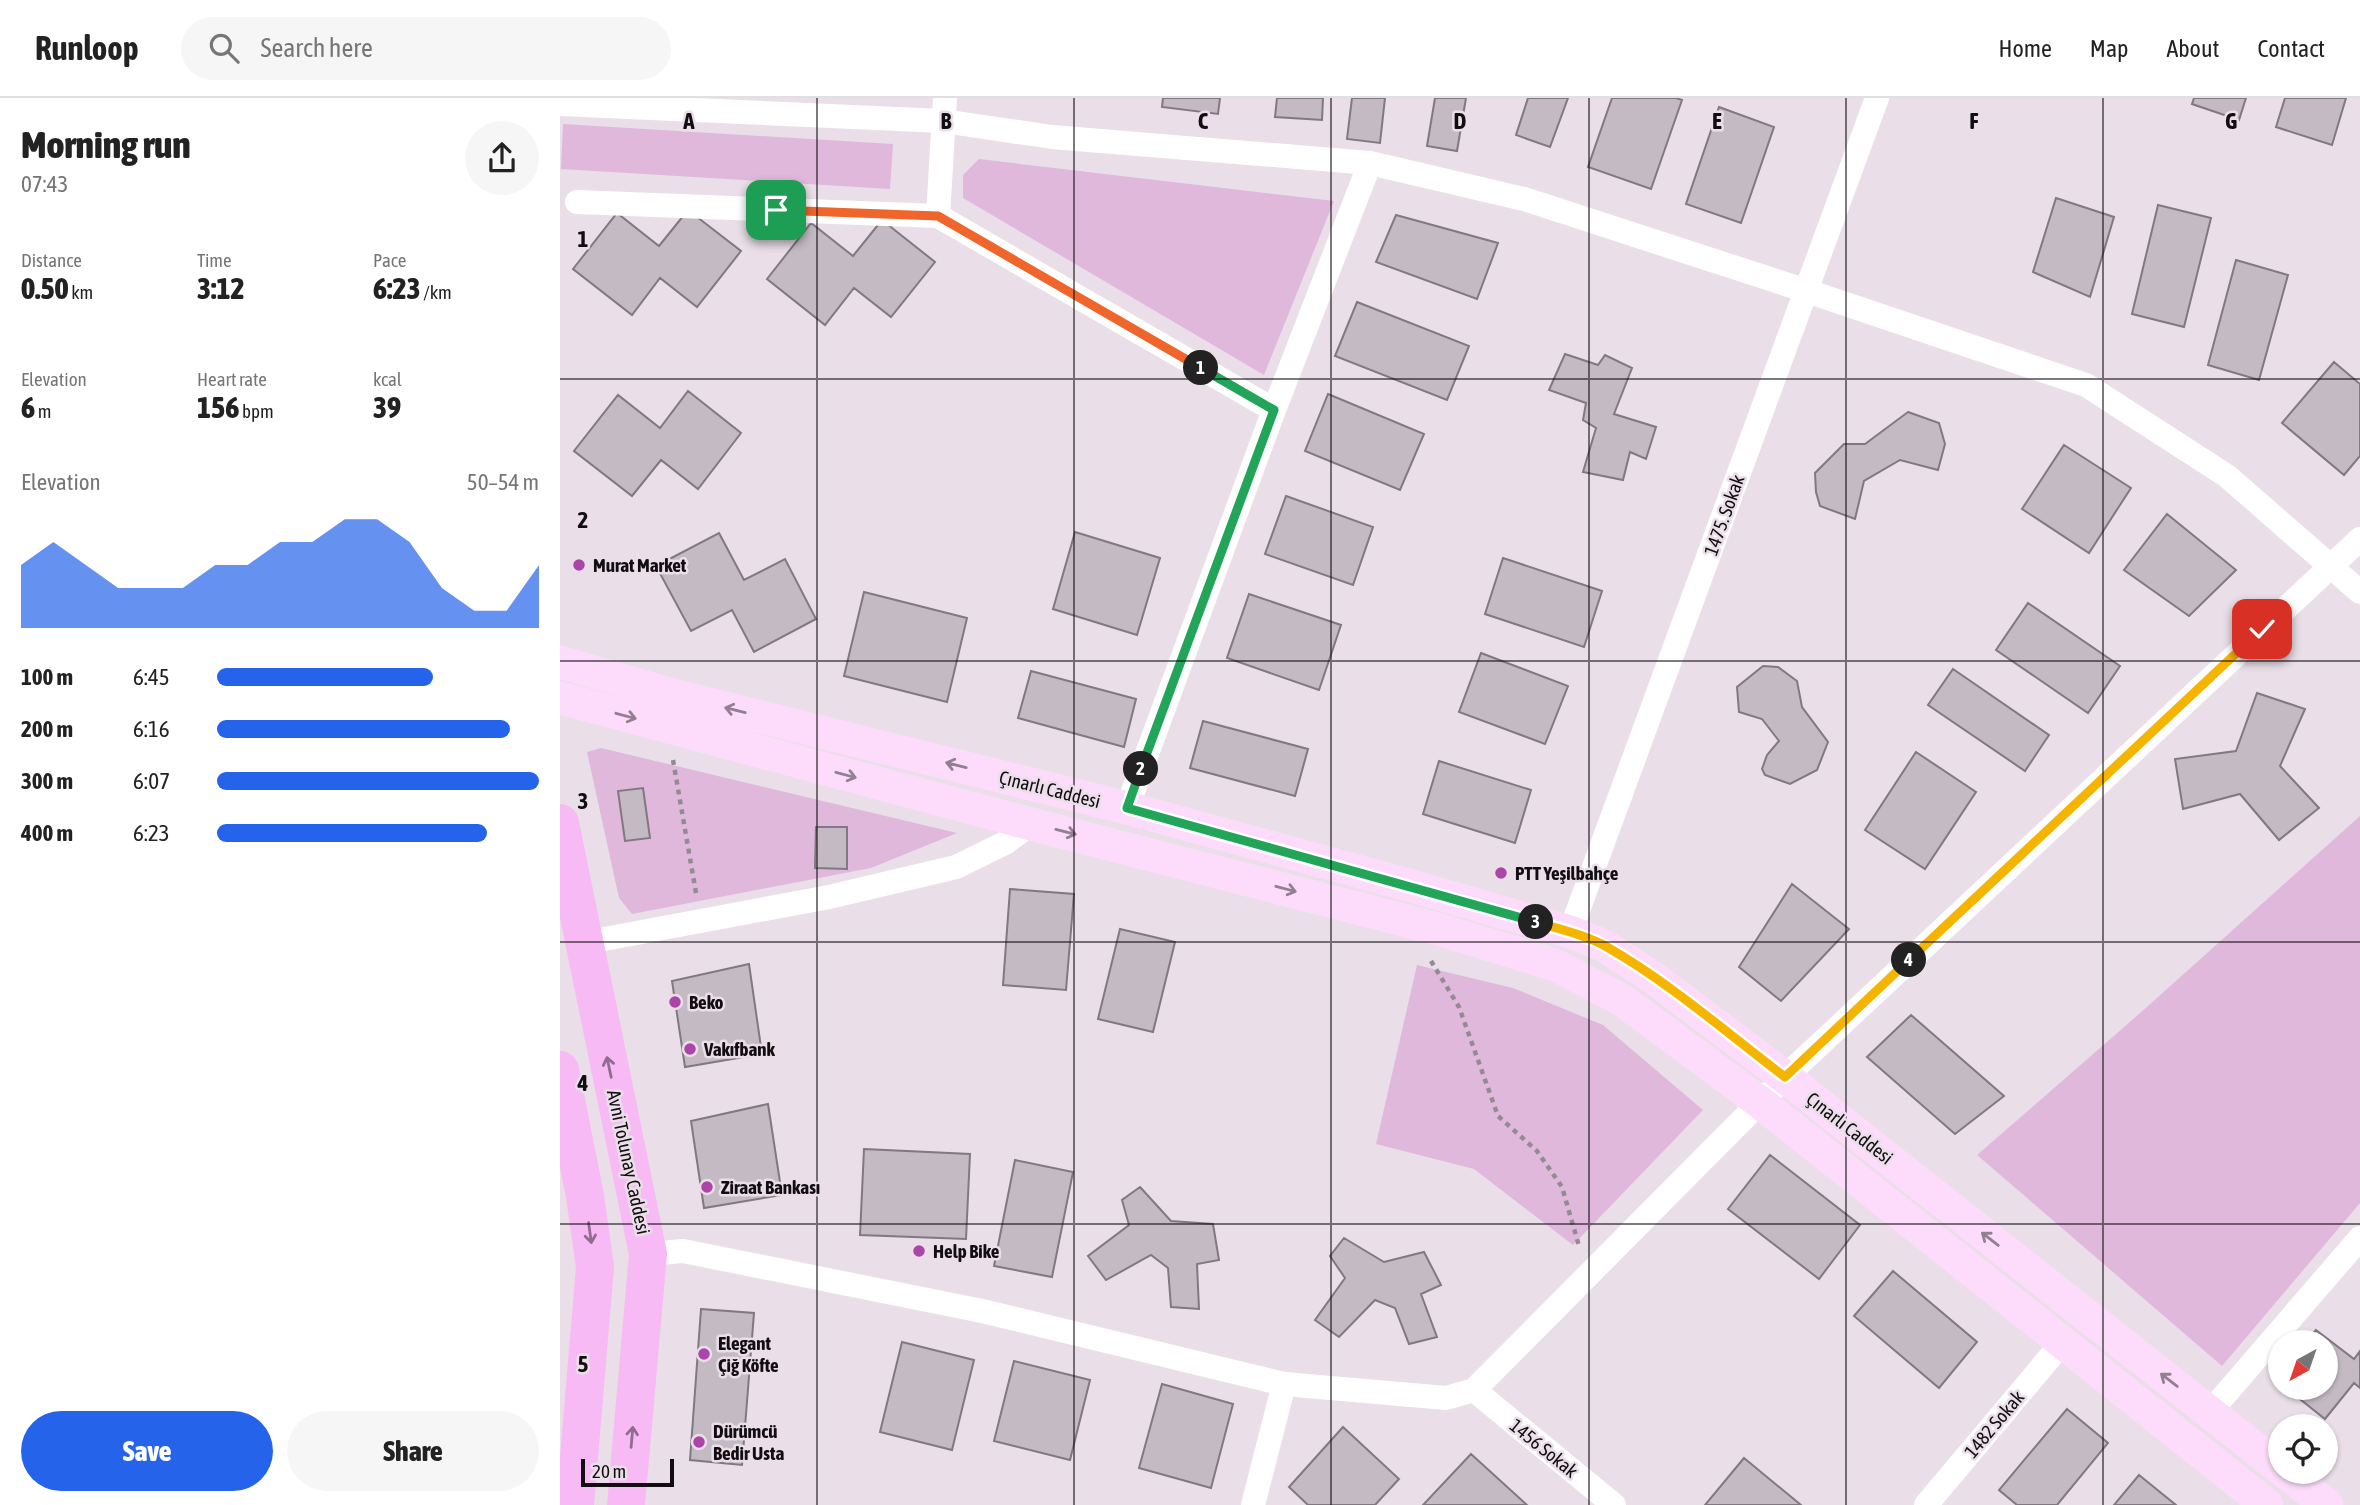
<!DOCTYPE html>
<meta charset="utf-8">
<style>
body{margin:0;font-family:"Asap Condensed",sans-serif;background:#f6f6f6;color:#222;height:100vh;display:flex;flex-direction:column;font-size:26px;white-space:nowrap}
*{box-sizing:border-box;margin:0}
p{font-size:23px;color:#767676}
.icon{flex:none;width:38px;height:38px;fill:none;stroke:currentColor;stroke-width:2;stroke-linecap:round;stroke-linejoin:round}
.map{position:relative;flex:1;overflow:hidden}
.details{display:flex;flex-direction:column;background:#fff;width:560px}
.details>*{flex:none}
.needle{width:46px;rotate:220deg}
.buttons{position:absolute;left:1708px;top:1232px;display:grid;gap:14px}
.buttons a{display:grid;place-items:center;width:70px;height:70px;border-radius:50%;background:#fff;box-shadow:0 2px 5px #0004;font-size:35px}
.scale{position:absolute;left:21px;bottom:18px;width:93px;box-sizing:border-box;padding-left:7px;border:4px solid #110d11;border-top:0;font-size:19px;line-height:24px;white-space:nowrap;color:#110d11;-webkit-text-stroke:5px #eadfe8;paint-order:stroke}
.pin{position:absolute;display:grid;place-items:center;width:60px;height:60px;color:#fff;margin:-30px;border-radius:14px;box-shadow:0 4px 10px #0006}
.km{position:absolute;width:35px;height:35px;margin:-18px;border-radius:50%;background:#222;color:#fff;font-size:19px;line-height:35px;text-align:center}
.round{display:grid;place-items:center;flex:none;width:74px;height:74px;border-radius:37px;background:#f6f6f6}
.summary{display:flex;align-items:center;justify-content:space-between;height:119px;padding:0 21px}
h1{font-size:38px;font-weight:800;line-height:52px}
.stats{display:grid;grid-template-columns:repeat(3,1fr);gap:10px;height:119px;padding:7px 21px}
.stats div{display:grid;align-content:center}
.stats b{font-size:30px;font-weight:800}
.stats small{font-size:19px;font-weight:400}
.stats p{font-size:19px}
.chart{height:196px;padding:14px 21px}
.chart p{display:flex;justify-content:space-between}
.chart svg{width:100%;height:126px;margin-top:7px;fill:#2563eb;opacity:.7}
.cta{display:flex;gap:14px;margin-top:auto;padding:14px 21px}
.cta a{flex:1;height:80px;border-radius:42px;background:#2563eb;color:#fff;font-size:28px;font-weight:800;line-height:80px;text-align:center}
.cta a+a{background:#f6f6f6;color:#222}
ul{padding:0 21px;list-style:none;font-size:23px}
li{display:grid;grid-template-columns:112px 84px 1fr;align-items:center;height:52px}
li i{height:18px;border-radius:9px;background:#2563eb}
header{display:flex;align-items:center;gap:42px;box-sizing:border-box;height:98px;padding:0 35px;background:#fff;border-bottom:2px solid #e0e0e0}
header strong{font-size:33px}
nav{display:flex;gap:38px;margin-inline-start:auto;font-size:24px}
.search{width:490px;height:63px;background:#f6f6f6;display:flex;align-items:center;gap:18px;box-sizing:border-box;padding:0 24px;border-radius:38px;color:#767676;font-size:26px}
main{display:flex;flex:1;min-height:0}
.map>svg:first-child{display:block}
.green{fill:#e0b8dc}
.building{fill:#c4bac3;stroke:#827881;stroke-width:2}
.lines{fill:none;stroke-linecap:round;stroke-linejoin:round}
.path{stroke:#938b92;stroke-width:4.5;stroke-dasharray:5 5;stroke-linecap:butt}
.street{stroke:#fff;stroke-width:24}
.secondary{stroke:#fcdcfa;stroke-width:33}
.primary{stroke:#f8baf5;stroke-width:38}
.oneway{stroke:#927f91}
.oneway2{stroke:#906c8e}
.split-1-casing{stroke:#fff;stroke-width:14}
.split-2-casing{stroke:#fff;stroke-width:14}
.split-3-casing{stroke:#fff;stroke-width:14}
.split-4-casing{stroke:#fff;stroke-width:14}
.split-5-casing{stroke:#fff;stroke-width:14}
.split-1{stroke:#f0652b;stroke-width:9}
.split-2{stroke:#22a559;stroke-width:9}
.split-3{stroke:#22a559;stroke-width:9}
.split-4{stroke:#f5b400;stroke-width:9}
.split-5{stroke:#f5b400;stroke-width:9}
.grid{fill:none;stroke:#110d11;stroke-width:2;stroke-opacity:0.55}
.poi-dot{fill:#ac45a8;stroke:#eadfe8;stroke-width:2.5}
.labels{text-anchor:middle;stroke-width:5;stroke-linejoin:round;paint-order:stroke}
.street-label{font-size:19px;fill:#110d11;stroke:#eadfe8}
.poi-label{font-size:19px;font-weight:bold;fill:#110d11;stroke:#eadfe8;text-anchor:start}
.grid-label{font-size:23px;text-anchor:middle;font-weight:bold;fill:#110d11;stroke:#eadfe8;stroke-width:5;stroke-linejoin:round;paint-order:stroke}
</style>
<header>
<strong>Runloop</strong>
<div class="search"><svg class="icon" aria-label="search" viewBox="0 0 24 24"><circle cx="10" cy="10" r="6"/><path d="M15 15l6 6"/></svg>Search here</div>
<nav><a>Home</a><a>Map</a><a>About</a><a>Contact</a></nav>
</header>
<main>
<section class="details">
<div class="summary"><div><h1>Morning run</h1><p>07:43</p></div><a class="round"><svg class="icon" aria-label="share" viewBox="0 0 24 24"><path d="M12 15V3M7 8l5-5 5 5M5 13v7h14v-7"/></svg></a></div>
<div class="stats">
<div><p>Distance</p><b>0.50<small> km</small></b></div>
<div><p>Time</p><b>3:12</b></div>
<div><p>Pace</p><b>6:23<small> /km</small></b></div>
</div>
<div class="stats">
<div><p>Elevation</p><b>6<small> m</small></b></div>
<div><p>Heart rate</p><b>156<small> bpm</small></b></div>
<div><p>kcal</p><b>39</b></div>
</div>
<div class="chart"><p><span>Elevation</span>50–54 m</p>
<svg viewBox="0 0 160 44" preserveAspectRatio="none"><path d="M0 44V22L10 14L20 22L30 30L40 30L50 30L60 22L70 22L80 14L90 14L100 6L110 6L120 14L130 30L140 38L150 38L160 22V44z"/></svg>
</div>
<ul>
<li><b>100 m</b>6:45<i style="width:67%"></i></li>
<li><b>200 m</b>6:16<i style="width:91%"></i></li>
<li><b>300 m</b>6:07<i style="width:100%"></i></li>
<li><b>400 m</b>6:23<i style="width:84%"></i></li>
</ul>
<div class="cta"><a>Save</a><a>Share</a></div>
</section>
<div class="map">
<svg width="1800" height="1407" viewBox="0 0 1800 1407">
<rect width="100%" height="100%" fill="#eadfe8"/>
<path class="green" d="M 3,26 L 333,46 L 330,91 L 1,71 Z
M 419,61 L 774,103 L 704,277 L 403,100 L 403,77 Z
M 41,650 L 397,735 L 311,770 L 72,816 L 59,800 L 27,654 Z
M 1800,718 L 1800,1105 L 1662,1268 L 1417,1057 L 1579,916 Z
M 857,867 L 953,890 L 1043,927 L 1143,1012 L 1013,1147 L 914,1071 L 816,1046 Z"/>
<path class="building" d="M 603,0 L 660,0 L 658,16 L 602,9 Z
M 717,0 L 763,0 L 762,22 L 715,19 Z
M 792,0 L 825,0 L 820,45 L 787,41 Z
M 875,0 L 906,0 L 897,53 L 867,48 Z
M 968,0 L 1008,0 L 990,49 L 956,37 Z
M 1052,0 L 1116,0 L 1122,2 L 1091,91 L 1028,69 Z
M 1634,0 L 1686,0 L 1679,22 L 1632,6 Z
M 1725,0 L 1786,0 L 1772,47 L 1716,29 Z
M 1159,9 L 1214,29 L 1181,125 L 1126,106 Z
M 1496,100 L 1554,119 L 1530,199 L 1473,174 Z
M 1598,107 L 1651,120 L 1624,229 L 1572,216 Z
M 128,112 L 181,153 L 137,209 L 100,180 L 72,217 L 13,171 L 57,115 L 99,148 Z
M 836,117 L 938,145 L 917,201 L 816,164 Z
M 322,122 L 375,164 L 331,219 L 294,190 L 265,227 L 207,181 L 251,125 L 293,158 Z
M 1676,162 L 1728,177 L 1699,282 L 1648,267 Z
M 797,204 L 909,248 L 887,302 L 775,258 Z
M 1005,256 L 1038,267 L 1045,257 L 1072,270 L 1054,316 L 1096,329 L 1086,361 L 1070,354 L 1063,382 L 1023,374 L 1036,330 L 1023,322 L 1026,305 L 989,292 Z
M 1774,264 L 1800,286 L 1800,358 L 1784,377 L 1722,325 Z
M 128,293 L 181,335 L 138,391 L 101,362 L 72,398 L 14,353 L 58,297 L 100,330 Z
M 768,296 L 864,336 L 840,392 L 745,353 Z
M 1348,314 L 1379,325 L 1385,346 L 1378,372 L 1340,362 L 1304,383 L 1295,421 L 1260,408 L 1256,394 L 1255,375 L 1284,346 L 1305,346 Z
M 1504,347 L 1571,390 L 1529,455 L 1462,411 Z
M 726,398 L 813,429 L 793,487 L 705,456 Z
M 1607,416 L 1676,472 L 1629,518 L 1564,472 Z
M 515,434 L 600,460 L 577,537 L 493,511 Z
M 159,435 L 184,482 L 225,461 L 256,521 L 194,554 L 172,512 L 131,533 L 96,468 Z
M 943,460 L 1042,493 L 1024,549 L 925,516 Z
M 304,494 L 407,520 L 387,604 L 284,578 Z
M 689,496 L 781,527 L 759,592 L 667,560 Z
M 1468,505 L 1560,568 L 1528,615 L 1436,552 Z
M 921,555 L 1008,588 L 985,646 L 899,614 Z
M 1203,568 L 1218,569 L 1237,583 L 1242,609 L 1268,644 L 1257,672 L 1230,686 L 1205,677 L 1202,671 L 1207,657 L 1219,643 L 1202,621 L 1179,614 L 1177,589 Z
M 1393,571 L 1489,637 L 1465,673 L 1368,607 Z
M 471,573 L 576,601 L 564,649 L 458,620 Z
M 1697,595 L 1745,611 L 1720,668 L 1759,710 L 1719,742 L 1680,696 L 1623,711 L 1615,661 L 1676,653 Z
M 643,623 L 748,651 L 735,698 L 630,670 Z
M 1356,654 L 1416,694 L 1365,771 L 1305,732 Z
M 879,663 L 971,692 L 955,745 L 863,716 Z
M 83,690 L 90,740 L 65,743 L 58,693 Z
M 256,729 L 287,729 L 287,771 L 255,770 Z
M 1232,786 L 1289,831 L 1221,903 L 1179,869 Z
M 450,791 L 514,796 L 506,892 L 443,887 Z
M 560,831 L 615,844 L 593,934 L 538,921 Z
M 189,866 L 202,956 L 125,969 L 112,883 Z
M 1351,917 L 1444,998 L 1395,1036 L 1307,959 Z
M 208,1006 L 222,1097 L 144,1110 L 131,1023 Z
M 304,1051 L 410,1056 L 406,1141 L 300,1137 Z
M 1210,1057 L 1300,1127 L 1259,1181 L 1168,1111 Z
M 455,1062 L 513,1074 L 492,1179 L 434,1168 Z
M 580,1089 L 611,1123 L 653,1126 L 659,1162 L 637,1166 L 639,1211 L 611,1209 L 608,1170 L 591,1157 L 546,1182 L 528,1158 L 569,1127 L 562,1102 Z
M 784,1140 L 824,1164 L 864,1154 L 881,1187 L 861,1196 L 877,1239 L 849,1246 L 835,1210 L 815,1202 L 779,1239 L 755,1222 L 785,1180 L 770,1158 Z
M 1333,1173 L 1417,1244 L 1379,1290 L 1294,1218 Z
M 141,1211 L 194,1215 L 182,1367 L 130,1362 Z
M 1756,1232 L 1794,1261 L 1800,1253 L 1800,1290 L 1794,1285 L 1765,1321 L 1726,1290 L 1766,1290 L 1766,1244 L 1746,1244 Z
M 342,1244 L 414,1262 L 392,1352 L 320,1334 Z
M 454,1263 L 530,1282 L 510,1362 L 434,1343 Z
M 602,1286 L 673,1306 L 651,1390 L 579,1370 Z
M 1507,1311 L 1548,1345 L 1497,1407 L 1457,1407 L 1439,1392 Z
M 783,1329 L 839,1381 L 815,1407 L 748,1407 L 729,1389 Z
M 911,1356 L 967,1407 L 863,1407 Z
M 1184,1360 L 1241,1407 L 1145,1407 Z
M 1579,1377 L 1616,1407 L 1554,1407 Z"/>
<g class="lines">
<path class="path" d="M 113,662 L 136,795
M 871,863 L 899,909 L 938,1018 L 977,1053 L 1002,1089 L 1019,1148"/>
<path class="street" d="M 0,6 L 383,23 L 492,39 L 810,65 L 964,101 L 1247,193 L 1526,287 L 1667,378 L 1800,494
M 17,104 L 378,118 L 714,312
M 378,118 L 385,0
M 567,710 L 714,312 L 810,65
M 1010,834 L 1317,0
M 23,845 L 269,799 L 396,769 L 445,745 L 471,726
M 88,1156 L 123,1153 L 422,1213 L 724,1286 L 886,1300 L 914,1292 L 1225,979 L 1800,441
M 914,1292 L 1054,1407
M 1650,1314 L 1800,1140
M 693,1407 L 724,1286
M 1366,1407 L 1502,1245"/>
<path class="secondary" d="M 0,564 L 113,597 L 567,710 L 852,788 L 1010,834 L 1045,848 L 1095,881 L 1225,979 L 1720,1370
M 0,600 L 471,726 L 878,831 L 995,867 L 1062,902 L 1201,1005 L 1707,1407
M 1725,1374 L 1767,1407"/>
<path class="primary" d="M 0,725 L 88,1156 L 66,1407
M 0,972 L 25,1098 L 35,1169 L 15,1407"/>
</g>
<defs><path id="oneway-shaft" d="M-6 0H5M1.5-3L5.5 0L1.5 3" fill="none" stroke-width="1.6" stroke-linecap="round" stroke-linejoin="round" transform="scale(1.75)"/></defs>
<g class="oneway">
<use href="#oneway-shaft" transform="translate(175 612) rotate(-166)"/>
<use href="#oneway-shaft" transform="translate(66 618) rotate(15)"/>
<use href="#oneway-shaft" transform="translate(396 667) rotate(-166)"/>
<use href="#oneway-shaft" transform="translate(286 677) rotate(15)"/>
<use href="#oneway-shaft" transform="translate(506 734) rotate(14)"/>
<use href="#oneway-shaft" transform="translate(726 791) rotate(15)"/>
<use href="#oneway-shaft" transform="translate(1430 1141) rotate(-142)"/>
<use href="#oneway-shaft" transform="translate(1609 1282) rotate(-142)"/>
</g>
<g class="oneway2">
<use href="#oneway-shaft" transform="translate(49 969) rotate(-102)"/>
<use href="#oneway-shaft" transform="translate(30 1135) rotate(82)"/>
<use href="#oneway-shaft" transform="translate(72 1339) rotate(-85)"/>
</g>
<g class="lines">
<defs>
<path id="split-1" d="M 216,112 L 378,118 L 641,270"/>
<path id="split-2" d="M 581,671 L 714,312 L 641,270"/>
<path id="split-3" d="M 581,671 L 567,710 L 976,824"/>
<path id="split-4" d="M 976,824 C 999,831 1026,837 1047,849 C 1110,885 1167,935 1225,979 L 1349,862"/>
<path id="split-5" d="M 1349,862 L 1702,531"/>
</defs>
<use href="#split-1" class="split-1-casing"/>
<use href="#split-2" class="split-2-casing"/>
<use href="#split-3" class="split-3-casing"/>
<use href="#split-4" class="split-4-casing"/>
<use href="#split-5" class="split-5-casing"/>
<use href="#split-1" class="split-1"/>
<use href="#split-2" class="split-2"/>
<use href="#split-3" class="split-3"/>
<use href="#split-4" class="split-4"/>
<use href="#split-5" class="split-5"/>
</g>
<path class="grid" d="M 257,0 L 257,1407M 514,0 L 514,1407M 771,0 L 771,1407M 1029,0 L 1029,1407M 1286,0 L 1286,1407M 1543,0 L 1543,1407M 0,281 L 1800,281M 0,563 L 1800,563M 0,844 L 1800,844M 0,1126 L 1800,1126"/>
<g class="poi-dot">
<circle cx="19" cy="467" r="7"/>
<circle cx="941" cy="775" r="7"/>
<circle cx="115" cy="904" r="7"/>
<circle cx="130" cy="951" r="7"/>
<circle cx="147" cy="1089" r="7"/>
<circle cx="359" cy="1153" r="7"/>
<circle cx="144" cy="1256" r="7"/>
<circle cx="139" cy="1344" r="7"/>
</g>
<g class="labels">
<g class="street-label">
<text transform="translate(1164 417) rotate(-70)" y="7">1475. Sokak</text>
<text transform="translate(490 691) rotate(14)" y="7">Çınarlı Caddesi</text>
<text transform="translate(1290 1030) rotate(38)" y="7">Çınarlı Caddesi</text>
<text transform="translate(69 1064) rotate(78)" y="7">Avni Tolunay Caddesi</text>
<text transform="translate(1434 1326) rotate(-50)" y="7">1482 Sokak</text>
<text transform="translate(984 1350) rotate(39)" y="7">1456 Sokak</text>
</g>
<g class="poi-label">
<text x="33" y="474">Murat Market</text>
<text x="955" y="782">PTT Yeşilbahçe</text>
<text x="129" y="911">Beko</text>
<text x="144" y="958">Vakıfbank</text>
<text x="161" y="1096">Ziraat Bankası</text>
<text x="373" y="1160">Help Bike</text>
<text x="158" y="1252">Elegant<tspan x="158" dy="22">Çiğ Köfte</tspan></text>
<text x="153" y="1340">Dürümcü<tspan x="153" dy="22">Bedir Usta</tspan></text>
</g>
</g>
<g class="grid-label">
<text x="129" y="31">A</text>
<text x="386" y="31">B</text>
<text x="643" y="31">C</text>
<text x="900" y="31">D</text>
<text x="1157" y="31">E</text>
<text x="1414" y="31">F</text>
<text x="1671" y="31">G</text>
<text x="23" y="149">1</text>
<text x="23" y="430">2</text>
<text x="23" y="711">3</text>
<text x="23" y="993">4</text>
<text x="23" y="1274">5</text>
</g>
</svg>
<div class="buttons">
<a><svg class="needle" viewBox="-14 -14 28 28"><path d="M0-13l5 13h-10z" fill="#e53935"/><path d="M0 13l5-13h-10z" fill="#767676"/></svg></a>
<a><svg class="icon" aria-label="locate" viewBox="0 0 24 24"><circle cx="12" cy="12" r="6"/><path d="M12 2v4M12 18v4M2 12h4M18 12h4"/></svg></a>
</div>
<div class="scale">20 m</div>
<div class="pin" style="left:216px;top:112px;background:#1e9e55"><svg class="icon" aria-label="arrive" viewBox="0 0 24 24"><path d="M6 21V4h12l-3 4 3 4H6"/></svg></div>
<div class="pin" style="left:1702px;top:531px;background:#d93025"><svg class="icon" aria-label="check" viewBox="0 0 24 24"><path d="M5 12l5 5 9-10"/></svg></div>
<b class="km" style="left:641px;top:270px">1</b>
<b class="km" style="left:581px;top:671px">2</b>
<b class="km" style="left:976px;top:824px">3</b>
<b class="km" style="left:1349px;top:862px">4</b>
</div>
</main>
